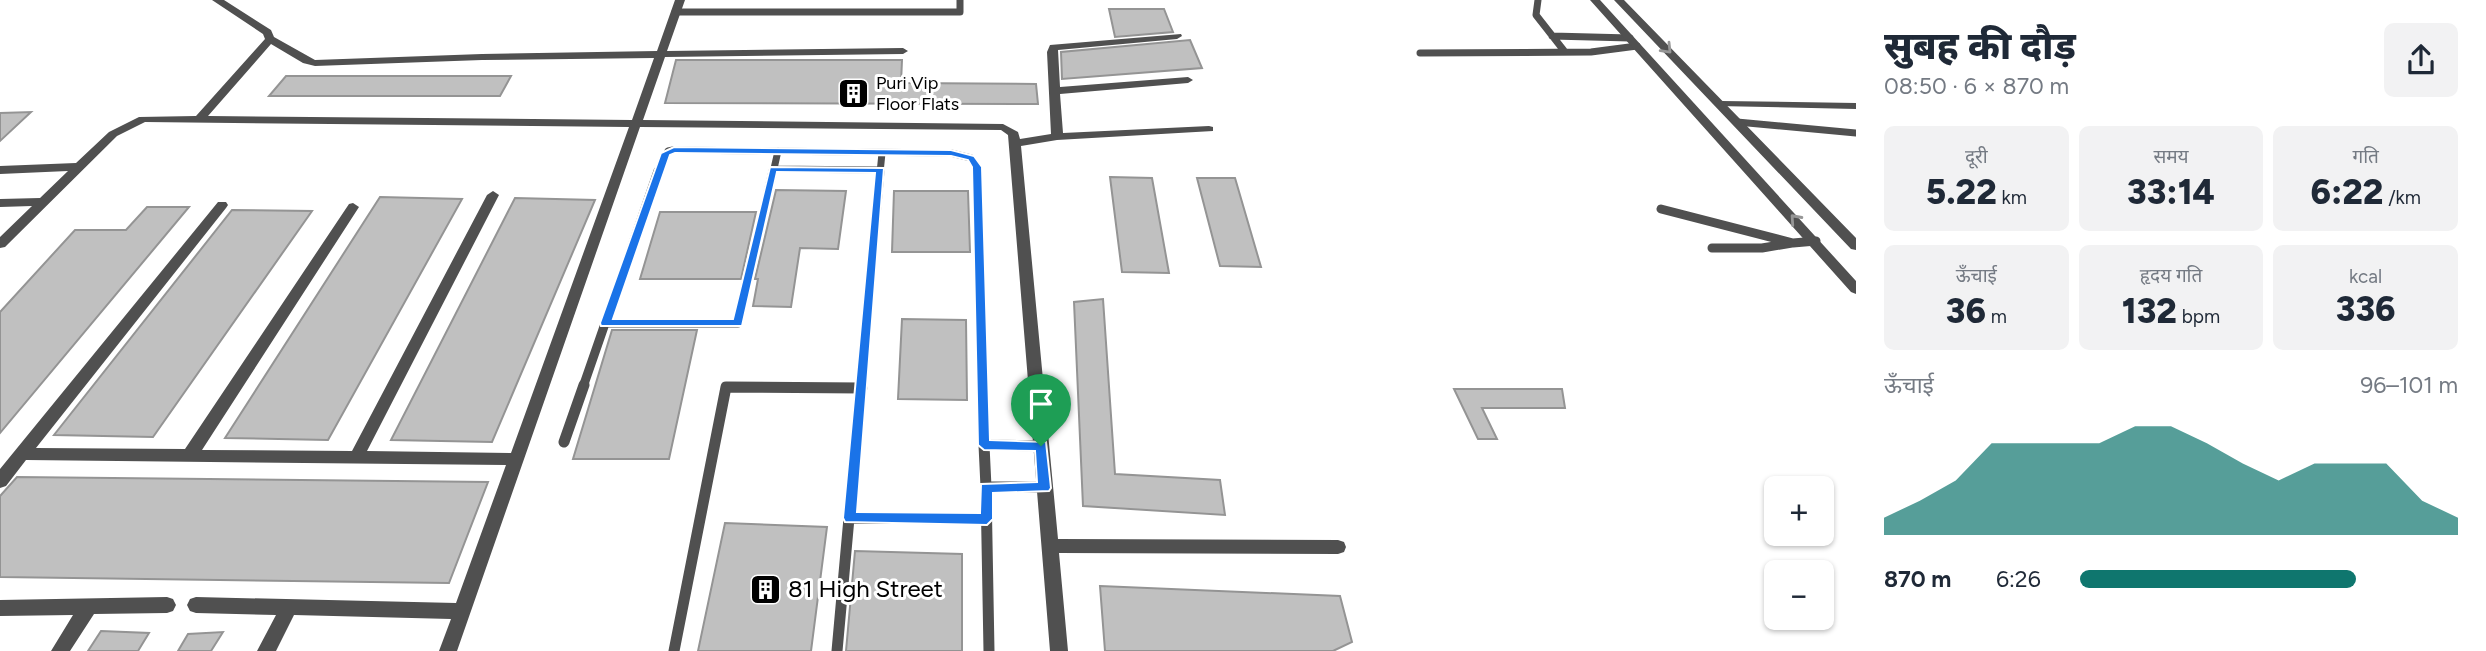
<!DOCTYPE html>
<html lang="hi">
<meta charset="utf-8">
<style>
body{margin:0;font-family:Figtree,"Noto Sans Devanagari",sans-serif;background:#f2f2f3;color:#1f2937;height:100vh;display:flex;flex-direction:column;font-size:26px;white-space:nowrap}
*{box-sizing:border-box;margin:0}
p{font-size:23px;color:#747a83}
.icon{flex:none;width:38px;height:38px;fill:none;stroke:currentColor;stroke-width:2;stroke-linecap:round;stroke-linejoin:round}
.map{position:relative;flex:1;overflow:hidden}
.panel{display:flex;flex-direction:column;background:#fff;width:630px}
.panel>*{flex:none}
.buttons{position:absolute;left:1764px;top:476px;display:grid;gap:14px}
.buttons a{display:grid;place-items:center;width:70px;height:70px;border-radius:10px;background:#fff;box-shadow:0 2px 5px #0004;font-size:35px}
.pin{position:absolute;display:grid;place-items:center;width:60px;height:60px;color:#fff;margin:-72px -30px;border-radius:50% 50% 50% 0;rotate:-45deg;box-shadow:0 0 7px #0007}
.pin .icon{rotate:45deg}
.round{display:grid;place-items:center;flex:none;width:74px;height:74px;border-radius:10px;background:#f2f2f3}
.headline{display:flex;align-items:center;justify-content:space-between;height:119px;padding:0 28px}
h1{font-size:38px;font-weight:800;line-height:52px}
.stats{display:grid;grid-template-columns:repeat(3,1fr);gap:10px;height:119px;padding:7px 28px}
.stats div{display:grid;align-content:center;border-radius:10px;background:#f2f2f3;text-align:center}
.stats b{font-size:35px;font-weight:800}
.stats small{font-size:19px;font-weight:400}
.stats p{font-size:19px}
.chart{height:196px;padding:14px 28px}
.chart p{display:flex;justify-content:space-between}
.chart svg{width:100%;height:126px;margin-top:7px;fill:#0f766e;opacity:.7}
ul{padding:0 28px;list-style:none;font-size:23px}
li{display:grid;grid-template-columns:112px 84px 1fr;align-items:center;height:52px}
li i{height:18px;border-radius:9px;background:#0f766e}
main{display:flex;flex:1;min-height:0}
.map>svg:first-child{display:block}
.building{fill:#c0c0c0;stroke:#949494;stroke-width:2}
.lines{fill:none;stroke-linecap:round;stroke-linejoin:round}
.service-far2{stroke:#505050;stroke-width:7}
.service-far1{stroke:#505050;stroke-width:9}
.service{stroke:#505050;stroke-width:11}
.minor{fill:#505050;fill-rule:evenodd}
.tertiary{fill:#505050;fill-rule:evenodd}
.oneway{stroke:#969696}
.route{fill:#1a73e8;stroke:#fff;stroke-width:2;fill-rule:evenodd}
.labels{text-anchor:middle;stroke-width:6;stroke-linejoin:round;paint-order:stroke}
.far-poi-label{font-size:18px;fill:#000;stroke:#fff;text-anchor:start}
.near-poi-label{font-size:24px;fill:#000;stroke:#fff;text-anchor:start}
</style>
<main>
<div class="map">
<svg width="1856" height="651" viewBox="0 0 1856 651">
<rect width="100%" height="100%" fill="#fff"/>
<path class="building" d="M 1109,9 L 1164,9 L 1173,32 L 1115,37 Z
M 1190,40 L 1202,68 L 1062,79 L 1061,52 Z
M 676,60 L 902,60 L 901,83 L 1036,84 L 1038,104 L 665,103 Z
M 286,76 L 511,76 L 500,96 L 269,96 Z
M 31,112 L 0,141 L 0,113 Z
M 1110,177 L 1152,178 L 1169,273 L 1122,272 Z
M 1197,178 L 1235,178 L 1261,267 L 1220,266 Z
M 776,190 L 846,191 L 838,249 L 800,248 L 791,307 L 753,306 L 758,279 L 755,279 Z
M 894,191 L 968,191 L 970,252 L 892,252 Z
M 380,197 L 462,199 L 328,440 L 225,438 Z
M 515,198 L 595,200 L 492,442 L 391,440 Z
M 147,207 L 189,207 L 0,433 L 0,312 L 75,230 L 126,230 Z
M 232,210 L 312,211 L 153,437 L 54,435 Z
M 660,212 L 756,212 L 741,279 L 640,279 Z
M 1103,299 L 1115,474 L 1220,480 L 1225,515 L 1083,506 L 1074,302 Z
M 902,319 L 966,320 L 967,400 L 898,399 Z
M 612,330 L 697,330 L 669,459 L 573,459 Z
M 1454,389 L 1562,389 L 1565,408 L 1482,408 L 1497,439 L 1478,439 Z
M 17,477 L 488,482 L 449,583 L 0,577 L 0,496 Z
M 725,523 L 827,527 L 811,651 L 698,651 Z
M 855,551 L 962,554 L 962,651 L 846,651 Z
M 1100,586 L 1340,596 L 1352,642 L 1333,651 L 1105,651 Z
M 101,631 L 149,633 L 138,651 L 88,651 Z
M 223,632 L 211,651 L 178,651 L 188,634 Z"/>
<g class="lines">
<path class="service-far2" d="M 1538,0 L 1536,15 L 1565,52
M 675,12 L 960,12 L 960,0
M 1552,36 L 1630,38
M 1420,53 L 1591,52 L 1637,46
M 1737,122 L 1856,133
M 773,169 L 880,170
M 658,173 L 668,151 L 673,150 L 951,153 L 971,158 L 977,167 L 977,173
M 773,173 L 778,151
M 880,173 L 882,153"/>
<path class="service-far1" d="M 977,171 L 983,387
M 1661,209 L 1793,243 L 1816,241
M 1712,248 L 1762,248 L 1792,243
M 606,323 L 738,323 L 773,171
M 583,387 L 658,171
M 861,387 L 880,171"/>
<path class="service" d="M 982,385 L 984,445 L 1041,446
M 564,442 L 584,385
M 984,445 L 986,487
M 850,518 L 987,519
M 674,651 L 726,387 L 862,388
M 837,651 L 861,385
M 989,651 L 986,487 L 1044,487"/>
<path class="minor" d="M 212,0 L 224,0 L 271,30 L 274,37 L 315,60 L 482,54 L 657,51 L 675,0 L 685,0 L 667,51 L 903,48 L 908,51 L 903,54 L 665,57 L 643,120 L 1003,124 L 1018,132 L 1020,139 L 1051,134 L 1047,52 L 1050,45 L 1181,34 L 1182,36 L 1177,39 L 1058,50 L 1060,87 L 1188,77 L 1193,80 L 1188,83 L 1060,94 L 1063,133 L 1209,126 L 1213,127 L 1213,131 L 1057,140 L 1021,146 L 1058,539 L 1338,540 L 1344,542 L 1346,547 L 1344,552 L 1338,554 L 1059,553 L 1068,651 L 1050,651 L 1008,135 L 1001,130 L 640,127 L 457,651 L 439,651 L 451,619 L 294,615 L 276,651 L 257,651 L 276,615 L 196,613 L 190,611 L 187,605 L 190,599 L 196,597 L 456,603 L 506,465 L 26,460 L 6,486 L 0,488 L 0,469 L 218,202 L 226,202 L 228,205 L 226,208 L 36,448 L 185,449 L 349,204 L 353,203 L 359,207 L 202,450 L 352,451 L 487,195 L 493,191 L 499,195 L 367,451 L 511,453 L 629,127 L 145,122 L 117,136 L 5,247 L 0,248 L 0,237 L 32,206 L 0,207 L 0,199 L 40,198 L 68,171 L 0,174 L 0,166 L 76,163 L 109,132 L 139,117 L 196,116 L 265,39 L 263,34 ZM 271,44 L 303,63 L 315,66 L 482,60 L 654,58 L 632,120 L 208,116 Z
M 1721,101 L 1856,103 L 1856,109 L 1717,106 L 1717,102 Z
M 167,597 L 173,599 L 176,605 L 173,611 L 167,613 L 94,614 L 70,651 L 51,651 L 73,615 L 0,616 L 0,600 Z"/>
<path class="tertiary" d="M 1590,0 L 1600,0 L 1856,281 L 1856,294 L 1851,292 Z
M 1614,0 L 1624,0 L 1856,238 L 1856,250 L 1851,249 Z"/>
</g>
<defs><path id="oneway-chevron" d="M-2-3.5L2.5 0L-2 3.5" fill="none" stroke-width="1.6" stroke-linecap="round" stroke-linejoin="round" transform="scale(1.75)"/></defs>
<g class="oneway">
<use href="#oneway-chevron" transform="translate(1667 49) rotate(46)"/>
<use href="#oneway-chevron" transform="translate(1795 219) rotate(-132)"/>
</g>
<path class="route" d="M 674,147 L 951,150 L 974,156 L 982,167 L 990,440 L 1046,442 L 1051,488 L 1049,491 L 993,493 L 993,519 L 987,525 L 845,522 L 843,518 L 875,173 L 777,172 L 742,326 L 601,326 L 600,323 L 661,153 ZM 675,153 L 951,156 L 968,160 L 972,167 L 978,445 L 984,450 L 1035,451 L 1037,482 L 981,484 L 980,513 L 857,512 L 884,168 L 770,167 L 733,319 L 613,319 L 670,155 Z"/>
<defs>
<symbol id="building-square" viewBox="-11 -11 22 22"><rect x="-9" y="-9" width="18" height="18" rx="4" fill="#000" stroke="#fff"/><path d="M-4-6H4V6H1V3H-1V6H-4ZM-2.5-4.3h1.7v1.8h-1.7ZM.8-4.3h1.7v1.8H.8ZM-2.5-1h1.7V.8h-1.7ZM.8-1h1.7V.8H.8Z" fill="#fff"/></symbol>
</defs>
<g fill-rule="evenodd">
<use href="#building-square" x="836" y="76" width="35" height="35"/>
<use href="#building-square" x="748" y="572" width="35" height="35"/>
</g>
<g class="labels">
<g class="far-poi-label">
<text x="876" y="89">Puri Vip<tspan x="876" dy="21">Floor Flats</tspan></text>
</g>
<g class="near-poi-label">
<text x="788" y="597">81 High Street</text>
</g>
</g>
</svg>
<div class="buttons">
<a>+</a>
<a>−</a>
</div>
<div class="pin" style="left:1041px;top:446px;background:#1e9e55"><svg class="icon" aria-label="arrive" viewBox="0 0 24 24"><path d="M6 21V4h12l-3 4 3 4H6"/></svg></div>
</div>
<section class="panel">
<div class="headline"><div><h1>सुबह की दौड़</h1><p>08:50 · 6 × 870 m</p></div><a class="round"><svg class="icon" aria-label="share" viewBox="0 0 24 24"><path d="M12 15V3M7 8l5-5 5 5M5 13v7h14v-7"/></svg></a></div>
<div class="stats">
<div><p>दूरी</p><b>5.22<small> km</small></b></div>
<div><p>समय</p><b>33:14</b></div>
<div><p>गति</p><b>6:22<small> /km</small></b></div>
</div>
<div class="stats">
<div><p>ऊँचाई</p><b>36<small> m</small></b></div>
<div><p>हृदय गति</p><b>132<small> bpm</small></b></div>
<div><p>kcal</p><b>336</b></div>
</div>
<div class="chart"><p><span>ऊँचाई</span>96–101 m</p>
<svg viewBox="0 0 160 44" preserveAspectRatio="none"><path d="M0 44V38L10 32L20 25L30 12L40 12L50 12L60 12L70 6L80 6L90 12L100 19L110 25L120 19L130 19L140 19L150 32L160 38V44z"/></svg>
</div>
<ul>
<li><b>870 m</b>6:26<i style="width:73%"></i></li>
</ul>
</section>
</main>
